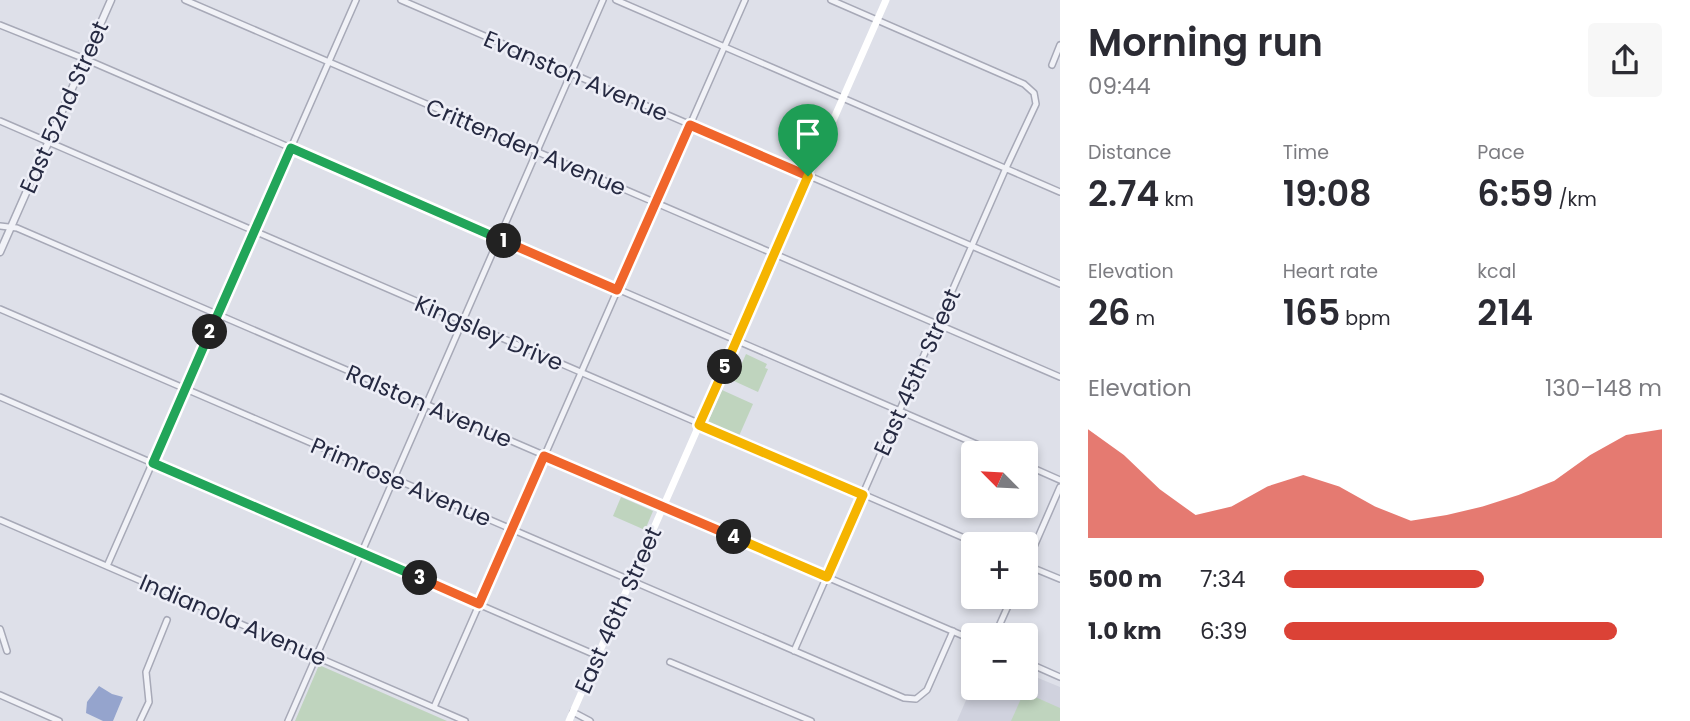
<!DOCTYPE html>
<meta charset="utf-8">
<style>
body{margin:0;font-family:Poppins,sans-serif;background:#f7f7f7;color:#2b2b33;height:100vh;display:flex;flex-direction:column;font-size:26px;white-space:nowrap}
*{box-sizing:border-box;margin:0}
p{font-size:23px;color:#7c7c81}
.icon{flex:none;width:38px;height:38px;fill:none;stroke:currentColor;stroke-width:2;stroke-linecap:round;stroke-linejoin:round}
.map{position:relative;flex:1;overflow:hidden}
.side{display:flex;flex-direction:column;background:#fff;width:630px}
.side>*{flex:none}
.needle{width:46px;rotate:294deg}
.tools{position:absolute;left:961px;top:441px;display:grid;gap:14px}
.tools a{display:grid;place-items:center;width:77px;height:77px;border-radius:7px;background:#fff;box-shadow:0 4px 10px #0003;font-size:35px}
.pin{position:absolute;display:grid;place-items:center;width:60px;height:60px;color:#fff;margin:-72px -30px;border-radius:50% 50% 50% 0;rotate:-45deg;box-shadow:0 0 7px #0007}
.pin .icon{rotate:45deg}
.km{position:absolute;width:35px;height:35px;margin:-18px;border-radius:50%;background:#222;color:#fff;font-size:19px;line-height:35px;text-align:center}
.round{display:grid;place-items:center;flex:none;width:74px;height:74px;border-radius:7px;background:#f7f7f7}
.summary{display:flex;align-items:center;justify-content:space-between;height:119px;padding:0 28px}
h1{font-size:38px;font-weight:600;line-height:52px}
.figures{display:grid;grid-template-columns:repeat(3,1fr);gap:10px;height:119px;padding:7px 28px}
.figures div{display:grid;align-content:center}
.figures b{font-size:35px;font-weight:600}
.figures small{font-size:19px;font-weight:400}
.figures p{font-size:19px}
.chart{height:196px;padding:14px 28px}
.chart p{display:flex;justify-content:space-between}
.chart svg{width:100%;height:126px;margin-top:7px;fill:#db4236;opacity:.7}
ul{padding:0 28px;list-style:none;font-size:23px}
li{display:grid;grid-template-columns:112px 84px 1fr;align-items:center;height:52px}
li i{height:18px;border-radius:9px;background:#db4236}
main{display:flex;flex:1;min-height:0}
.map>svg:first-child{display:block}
.built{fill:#d0d2de}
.green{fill:#bfd4be}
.water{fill:#95a4cd}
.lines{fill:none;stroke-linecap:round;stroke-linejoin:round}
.minor-casing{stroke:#a7a9b7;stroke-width:8}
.tertiary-casing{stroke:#a7a9b7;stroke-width:9}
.minor{stroke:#f1f2f7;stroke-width:5}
.tertiary{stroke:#f1f2f7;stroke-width:6}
.secondary{stroke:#fff;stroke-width:7}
.split-1-casing{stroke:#fff;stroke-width:14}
.split-2-casing{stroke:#fff;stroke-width:14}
.split-3-casing{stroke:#fff;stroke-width:14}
.split-4-casing{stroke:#fff;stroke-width:14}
.split-5-casing{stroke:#fff;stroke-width:14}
.split-6-casing{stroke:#fff;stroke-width:14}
.split-1{stroke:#f0652b;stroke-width:9}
.split-2{stroke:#22a559;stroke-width:9}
.split-3{stroke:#22a559;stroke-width:9}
.split-4{stroke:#f0652b;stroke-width:9}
.split-5{stroke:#f5b400;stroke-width:9}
.split-6{stroke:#f5b400;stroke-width:9}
.labels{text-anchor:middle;stroke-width:5;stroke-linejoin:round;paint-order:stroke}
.street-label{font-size:23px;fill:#262a42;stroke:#eeeff7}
</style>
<main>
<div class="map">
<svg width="1060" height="721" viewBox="0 0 1060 721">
<rect width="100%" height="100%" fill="#dee0e9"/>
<path class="built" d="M 1026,673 L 1060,687 L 1060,721 L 957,721 L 973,684 L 973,688 L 1026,688 Z"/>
<path class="green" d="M 746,354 L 767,364 L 765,368 L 768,369 L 758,392 L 734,381 Z
M 722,390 L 753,404 L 739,436 L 708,422 Z
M 621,497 L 653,511 L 645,530 L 613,516 Z
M 319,665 L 447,721 L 295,721 Z
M 1024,692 L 1060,708 L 1060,721 L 1011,721 Z"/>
<path class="water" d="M 99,686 L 112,694 L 123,697 L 113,721 L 103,721 L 86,713 L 87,702 Z"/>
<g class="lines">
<defs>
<path id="minor" d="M 185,0 L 1060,377
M 401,0 L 1060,284
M 616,0 L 1060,192
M 0,25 L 85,59 L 997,453
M 1052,65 L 1060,45
M 0,121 L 978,544
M 0,226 L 17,228 L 973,640
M 0,309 L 904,698 L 916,699 L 927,690 L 953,631
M 0,397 L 598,656
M 1026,465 L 1060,480
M 0,520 L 465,721
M 1026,565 L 1060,487
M 1026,565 L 1060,579
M 107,566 L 356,0
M 0,629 L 7,651
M 995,635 L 1012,597
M 794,651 L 1006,168 L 1036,104 L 1034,93 L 1024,84 L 831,0
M 670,662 L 811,721
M 1026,662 L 1060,677
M 0,695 L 59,721
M 434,707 L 745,0
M 573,712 L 590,721
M 140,721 L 149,702 L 146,672 L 167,620
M 288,721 L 603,0"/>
<path id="tertiary" d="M 0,252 L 111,0"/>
</defs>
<use href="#minor" class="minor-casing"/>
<use href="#tertiary" class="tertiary-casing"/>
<use href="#minor" class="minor"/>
<use href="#tertiary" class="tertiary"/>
<path class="secondary" d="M 569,721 L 886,0"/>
</g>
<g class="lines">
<defs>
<path id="split-1" d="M 504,241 L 617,290 L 690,125 L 808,176"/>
<path id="split-2" d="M 210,332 L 291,148 L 504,241"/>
<path id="split-3" d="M 210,332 L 153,463 L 420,578"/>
<path id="split-4" d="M 420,578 L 479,604 L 544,456 L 734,537"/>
<path id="split-5" d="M 725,367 L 699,425 L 863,495 L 827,577 L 734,537"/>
<path id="split-6" d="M 725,367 L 808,176"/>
</defs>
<use href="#split-1" class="split-1-casing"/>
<use href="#split-2" class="split-2-casing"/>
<use href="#split-3" class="split-3-casing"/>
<use href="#split-4" class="split-4-casing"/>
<use href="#split-5" class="split-5-casing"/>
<use href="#split-6" class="split-6-casing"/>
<use href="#split-1" class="split-1"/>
<use href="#split-2" class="split-2"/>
<use href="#split-3" class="split-3"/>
<use href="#split-4" class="split-4"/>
<use href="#split-5" class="split-5"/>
<use href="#split-6" class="split-6"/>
</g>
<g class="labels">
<g class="street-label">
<text transform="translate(576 76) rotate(23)" y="8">Evanston Avenue</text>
<text transform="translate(64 107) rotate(-66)" y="8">East 52nd Street</text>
<text transform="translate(526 147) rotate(23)" y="8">Crittenden Avenue</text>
<text transform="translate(489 333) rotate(23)" y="8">Kingsley Drive</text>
<text transform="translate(917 372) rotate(-66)" y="8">East 45th Street</text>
<text transform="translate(429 406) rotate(23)" y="8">Ralston Avenue</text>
<text transform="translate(401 482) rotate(23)" y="8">Primrose Avenue</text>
<text transform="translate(618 610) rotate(-66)" y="8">East 46th Street</text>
<text transform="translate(233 620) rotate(23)" y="8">Indianola Avenue</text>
</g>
</g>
</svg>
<div class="tools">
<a><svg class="needle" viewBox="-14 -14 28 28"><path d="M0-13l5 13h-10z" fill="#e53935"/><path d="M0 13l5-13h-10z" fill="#7c7c81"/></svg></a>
<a>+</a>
<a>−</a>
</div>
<div class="pin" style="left:808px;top:176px;background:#1e9e55"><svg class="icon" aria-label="arrive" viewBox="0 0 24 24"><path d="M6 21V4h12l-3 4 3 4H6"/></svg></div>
<b class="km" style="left:504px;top:241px">1</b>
<b class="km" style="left:210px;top:332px">2</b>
<b class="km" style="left:420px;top:578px">3</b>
<b class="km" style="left:734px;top:537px">4</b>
<b class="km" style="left:725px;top:367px">5</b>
</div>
<section class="side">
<div class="summary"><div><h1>Morning run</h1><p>09:44</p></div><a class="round"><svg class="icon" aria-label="share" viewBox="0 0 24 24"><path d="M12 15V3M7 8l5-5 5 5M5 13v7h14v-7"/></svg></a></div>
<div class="figures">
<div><p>Distance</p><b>2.74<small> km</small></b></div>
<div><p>Time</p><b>19:08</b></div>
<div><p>Pace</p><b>6:59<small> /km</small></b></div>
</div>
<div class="figures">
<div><p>Elevation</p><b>26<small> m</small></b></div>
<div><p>Heart rate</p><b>165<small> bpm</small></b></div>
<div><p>kcal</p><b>214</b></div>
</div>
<div class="chart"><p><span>Elevation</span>130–148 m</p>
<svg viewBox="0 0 160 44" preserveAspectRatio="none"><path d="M0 44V6L10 15L20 27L30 36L40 33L50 26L60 22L70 26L80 33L90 38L100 36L110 33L120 29L130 24L140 15L150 8L160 6V44z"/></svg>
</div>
<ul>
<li><b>500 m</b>7:34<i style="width:53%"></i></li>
<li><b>1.0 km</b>6:39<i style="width:88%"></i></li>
</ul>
</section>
</main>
